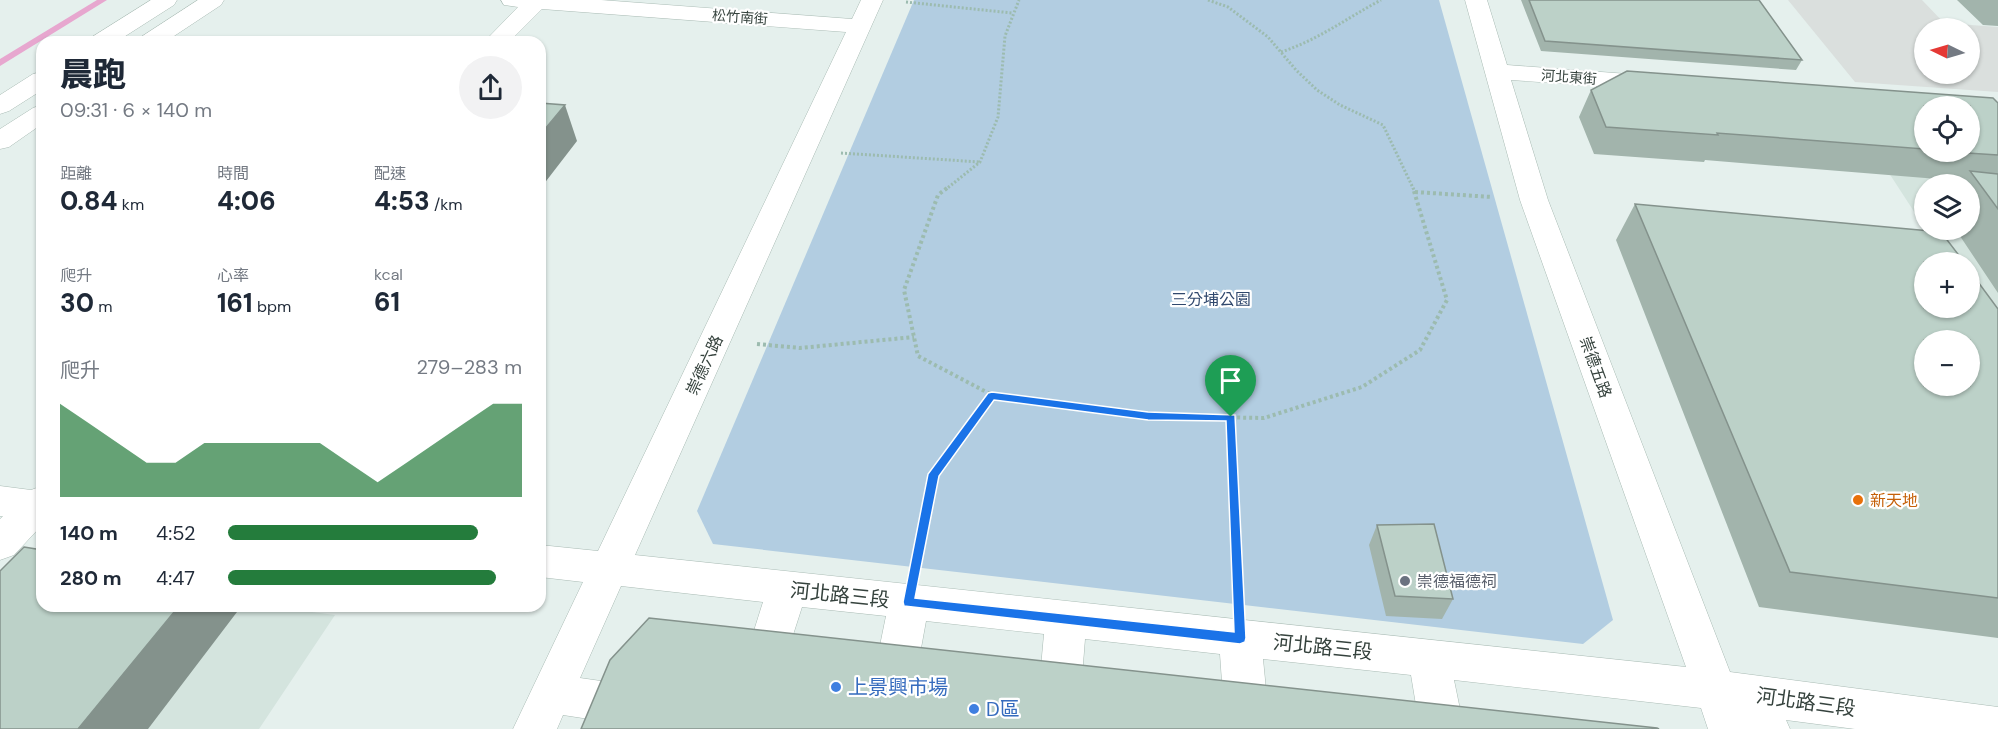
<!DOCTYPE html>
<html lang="zh-TW">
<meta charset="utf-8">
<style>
body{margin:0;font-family:"DM Sans","Noto Sans TC",sans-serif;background:#f2f2f3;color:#1f2937;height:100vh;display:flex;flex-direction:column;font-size:22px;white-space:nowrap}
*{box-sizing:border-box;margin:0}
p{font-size:20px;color:#747a83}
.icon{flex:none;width:33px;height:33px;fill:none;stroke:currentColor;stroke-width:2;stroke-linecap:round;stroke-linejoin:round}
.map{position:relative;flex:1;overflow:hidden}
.details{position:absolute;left:36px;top:36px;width:510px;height:576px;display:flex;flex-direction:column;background:#fff;border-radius:18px;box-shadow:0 2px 4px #0004}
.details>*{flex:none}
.needle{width:39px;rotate:275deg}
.tools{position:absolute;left:1914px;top:18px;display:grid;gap:12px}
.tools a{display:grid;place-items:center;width:66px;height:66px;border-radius:50%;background:#fff;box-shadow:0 2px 4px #0004;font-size:30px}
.pin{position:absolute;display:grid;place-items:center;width:51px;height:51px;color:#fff;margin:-62px -26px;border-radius:50% 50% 50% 0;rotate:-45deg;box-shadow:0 0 6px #0007}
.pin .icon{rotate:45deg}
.round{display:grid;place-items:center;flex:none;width:63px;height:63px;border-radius:32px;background:#f2f2f3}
.head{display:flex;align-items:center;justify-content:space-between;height:102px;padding:0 24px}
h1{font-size:33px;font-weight:800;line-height:45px}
.figures{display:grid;grid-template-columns:repeat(3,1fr);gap:9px;height:102px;padding:6px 24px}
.figures div{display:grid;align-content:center}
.figures b{font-size:26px;font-weight:800}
.figures small{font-size:16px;font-weight:400}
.figures p{font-size:16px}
.chart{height:168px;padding:12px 24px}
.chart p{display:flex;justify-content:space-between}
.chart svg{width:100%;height:108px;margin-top:6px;fill:#247c3c;opacity:.7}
ul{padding:0 24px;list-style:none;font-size:20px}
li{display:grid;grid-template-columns:96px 72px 1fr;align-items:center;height:45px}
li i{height:15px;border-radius:8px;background:#247c3c}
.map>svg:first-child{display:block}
.residential{fill:#d4e4de}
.green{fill:#b2cde1}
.parking{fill:#dadfdd;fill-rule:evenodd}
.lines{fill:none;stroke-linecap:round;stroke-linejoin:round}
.stream{fill:#e7a7cf;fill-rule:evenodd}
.minor-casing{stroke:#a9bbb4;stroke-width:1}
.path-far2{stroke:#9cbbaf;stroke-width:3;stroke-dasharray:2 2;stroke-linecap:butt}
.path-far1{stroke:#9cbbaf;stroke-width:4;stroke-dasharray:3 3;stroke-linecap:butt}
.path{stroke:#9cbbaf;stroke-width:4.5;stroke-dasharray:4 4;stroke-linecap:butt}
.minor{fill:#fff;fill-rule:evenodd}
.wall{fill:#a2b4ac;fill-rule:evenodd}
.shaded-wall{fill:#84928c}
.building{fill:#bcd1c8;stroke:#84928c;stroke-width:1.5;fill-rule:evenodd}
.route{fill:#1a73e8;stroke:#fff;stroke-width:1.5;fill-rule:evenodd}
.food-dot{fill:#e8710a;stroke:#fff;stroke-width:2}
.worship-dot{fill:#6b7280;stroke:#fff;stroke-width:2}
.shop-dot{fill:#3f7fe0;stroke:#fff;stroke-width:2}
.labels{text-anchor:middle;stroke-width:4.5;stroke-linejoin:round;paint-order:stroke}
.far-street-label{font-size:14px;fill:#35423d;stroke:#fff}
.park-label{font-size:16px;fill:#30486d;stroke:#fff}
.street-label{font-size:16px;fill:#35423d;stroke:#fff}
.food-label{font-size:16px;fill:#c56008;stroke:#fff;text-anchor:start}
.worship-label{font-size:16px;fill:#5b616d;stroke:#fff;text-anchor:start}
.near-street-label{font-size:20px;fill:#35423d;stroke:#fff}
.near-shop-label{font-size:20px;fill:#366cbe;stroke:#fff;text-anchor:start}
</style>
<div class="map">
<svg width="1998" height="729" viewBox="0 0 1998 729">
<rect width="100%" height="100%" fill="#e5f0ed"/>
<path class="residential" d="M 1863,133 L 1924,152 L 1970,152 L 1998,146 L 1998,338 L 1970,295 L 1970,262 L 1948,262 L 1926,230 L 1970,230 L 1970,184 L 1924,184 L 1924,227 Z
M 42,606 L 267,606 L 335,615 L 259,729 L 0,729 Z"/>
<path class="green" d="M 914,0 L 1439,0 L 1613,620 L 1583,644 L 713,544 L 697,511 Z"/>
<path class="parking" d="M 1788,0 L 1922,0 L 1944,23 L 1998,27 L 1998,92 L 1855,82 ZM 1924,28 L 1970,28 L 1970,74 L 1924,74 Z"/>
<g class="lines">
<path class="stream" d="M 97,0 L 107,0 L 0,66 L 0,59 Z"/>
<defs>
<path id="minor" d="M 151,0 L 177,0 L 174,5 L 116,42 L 88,42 L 92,37 Z
M 198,0 L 224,0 L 221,5 L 165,42 L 137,42 L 141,37 Z
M 501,0 L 601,0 L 852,19 L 861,0 L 883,0 L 635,555 L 1686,667 L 1520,200 L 1465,0 L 1487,0 L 1507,65 L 1655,76 L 1664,78 L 1667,83 L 1664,88 L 1655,90 L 1511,80 L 1548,200 L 1730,672 L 1998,707 L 1998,729 L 1855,729 L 1786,720 L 1790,729 L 1708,729 L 1701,708 L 1454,680 L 1464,729 L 1420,729 L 1411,675 L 1263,659 L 1268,710 L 1261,724 L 1249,729 L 1231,724 L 1224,710 L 1220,654 L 1085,639 L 1081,689 L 1075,703 L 1060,709 L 1045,703 L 1039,689 L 1044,634 L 926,621 L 917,670 L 911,684 L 896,689 L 881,684 L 875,670 L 886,616 L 802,607 L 782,669 L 767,675 L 752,669 L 746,656 L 763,602 L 621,586 L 580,678 L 615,683 L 630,689 L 637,703 L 630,717 L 615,723 L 563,715 L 557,729 L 513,729 L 583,582 L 540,577 L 540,545 L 598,551 L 846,32 L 542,9 L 509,42 L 484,42 L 518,7 L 504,5 Z
M 42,72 L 42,90 L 9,111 L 0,114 L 0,95 L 33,74 Z
M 42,105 L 42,124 L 9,147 L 0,149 L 0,129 L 33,108 Z
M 0,486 L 31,490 L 42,486 L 42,525 L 14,555 L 0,560 L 0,519 L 3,516 L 0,516 Z"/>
</defs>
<use href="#minor" class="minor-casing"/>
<path class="path-far2" d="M 1208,0 L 1228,7 L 1268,37 L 1296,70 L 1317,90 L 1340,105 L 1383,125 L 1414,190
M 906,2 L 1012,13
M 1281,52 C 1318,40 1347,18 1381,0
M 841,153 L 980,162
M 945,190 L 980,162 L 998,117 L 1005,36 L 1019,0"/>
<path class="path-far1" d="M 947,188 L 938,195 L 904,290 L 918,356 L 992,395 L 1148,416 L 1264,418 L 1362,387 L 1420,350 L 1447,300 L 1413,188
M 1415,192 L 1492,197
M 757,344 L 800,348 L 914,337
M 1231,417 L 1231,428
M 967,428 L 992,395"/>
<path class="path" d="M 1231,427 L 1238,593
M 917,560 L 934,474 L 969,427"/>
<use href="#minor" class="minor"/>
</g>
<path class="wall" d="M 1521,0 L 1759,0 L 1802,60 L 1796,70 L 1541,51 Z
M 1957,0 L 1998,0 L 1998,26 L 1983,25 Z
M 1591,90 L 1998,103 L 1998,293 L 1956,230 L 1970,230 L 1970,184 L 1960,184 L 1962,181 L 1705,160 L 1704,162 L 1594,154 L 1579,117 ZM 1924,106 L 1970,152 L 1924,152 Z
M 1635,204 L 1998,309 L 1998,638 L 1759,607 L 1616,240 Z
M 1377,525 L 1453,599 L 1442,619 L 1386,616 L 1369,545 Z"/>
<path class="shaded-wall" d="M 565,105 L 577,141 L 540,189 L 540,135 Z
M 179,606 L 232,606 L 237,612 L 148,729 L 78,729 Z"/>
<path class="building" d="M 1529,0 L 1759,0 L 1802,60 L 1545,41 Z
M 1627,71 L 1993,98 L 1998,103 L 1998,155 L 1952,152 L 1970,152 L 1970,106 L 1924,106 L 1924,149 L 1717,133 L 1718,135 L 1606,127 L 1591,90 Z
M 540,103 L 565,105 L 540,135 Z
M 1970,171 L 1998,174 L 1998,209 Z
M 1635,204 L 1941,232 L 1964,262 L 1924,262 L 1924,308 L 1970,308 L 1970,271 L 1998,309 L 1998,598 L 1790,572 ZM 1924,340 L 1970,340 L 1970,386 L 1924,386 Z
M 1434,524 L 1453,599 L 1395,596 L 1377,525 Z
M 24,547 L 42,550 L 42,606 L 179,606 L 78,729 L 0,729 L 0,571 Z
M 649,618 L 1657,728 L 1659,729 L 581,729 L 610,660 Z"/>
<path class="route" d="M 992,392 L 1148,412 L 1235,415 L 1246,638 L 1245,642 L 1240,644 L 904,606 L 903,602 L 928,474 L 988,393 ZM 994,400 L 1148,420 L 1226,421 L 1234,632 L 915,598 L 939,476 Z"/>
<circle class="food-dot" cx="1858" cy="500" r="6"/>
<circle class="worship-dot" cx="1405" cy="581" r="6"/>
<g class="shop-dot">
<circle cx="836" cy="687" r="6"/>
<circle cx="974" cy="709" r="6"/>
</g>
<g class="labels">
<g class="far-street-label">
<text transform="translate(740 17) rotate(4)" y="5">松竹南街</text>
<text transform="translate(1569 77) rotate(4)" y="5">河北東街</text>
</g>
<g class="park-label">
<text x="1211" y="305">三分埔公園</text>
</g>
<g class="street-label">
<text transform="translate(704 365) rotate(-65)" y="6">崇德六路</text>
<text transform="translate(1596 367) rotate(70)" y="6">崇德五路</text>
</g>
<g class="food-label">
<text x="1870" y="506">新天地</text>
</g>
<g class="worship-label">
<text x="1417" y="587">崇德福德祠</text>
</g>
<g class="near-street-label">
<text transform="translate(840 595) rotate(6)" y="7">河北路三段</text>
<text transform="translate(1323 647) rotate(6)" y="7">河北路三段</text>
<text transform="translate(1806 702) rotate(8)" y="7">河北路三段</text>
</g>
<g class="near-shop-label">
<text x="848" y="694">上景興市場</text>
<text x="986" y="716">D區</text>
</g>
</g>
</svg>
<div class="tools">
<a><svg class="needle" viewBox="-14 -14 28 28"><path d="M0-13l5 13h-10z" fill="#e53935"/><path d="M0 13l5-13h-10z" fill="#747a83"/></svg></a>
<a><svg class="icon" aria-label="locate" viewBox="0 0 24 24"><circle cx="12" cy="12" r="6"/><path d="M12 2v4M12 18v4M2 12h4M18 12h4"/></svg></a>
<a><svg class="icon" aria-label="layers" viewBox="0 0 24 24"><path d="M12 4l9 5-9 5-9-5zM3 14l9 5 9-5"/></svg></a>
<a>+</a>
<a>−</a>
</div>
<div class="pin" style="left:1231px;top:417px;background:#1e9e55"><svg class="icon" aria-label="arrive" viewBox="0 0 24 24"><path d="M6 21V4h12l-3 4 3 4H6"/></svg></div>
<section class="details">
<div class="head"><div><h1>晨跑</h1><p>09:31 · 6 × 140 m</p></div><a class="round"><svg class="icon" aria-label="share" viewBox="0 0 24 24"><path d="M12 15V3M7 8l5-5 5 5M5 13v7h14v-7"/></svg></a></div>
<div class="figures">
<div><p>距離</p><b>0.84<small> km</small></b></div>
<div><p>時間</p><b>4:06</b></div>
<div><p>配速</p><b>4:53<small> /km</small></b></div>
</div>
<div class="figures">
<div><p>爬升</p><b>30<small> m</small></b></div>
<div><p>心率</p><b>161<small> bpm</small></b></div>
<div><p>kcal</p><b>61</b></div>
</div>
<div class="chart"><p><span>爬升</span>279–283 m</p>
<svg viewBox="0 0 160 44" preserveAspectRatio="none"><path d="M0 44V6L10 14L20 22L30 30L40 30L50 22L60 22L70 22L80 22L90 22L100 30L110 38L120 30L130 22L140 14L150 6L160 6V44z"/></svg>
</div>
<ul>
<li><b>140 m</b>4:52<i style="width:85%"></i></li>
<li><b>280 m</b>4:47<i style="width:91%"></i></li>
</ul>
</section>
</div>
